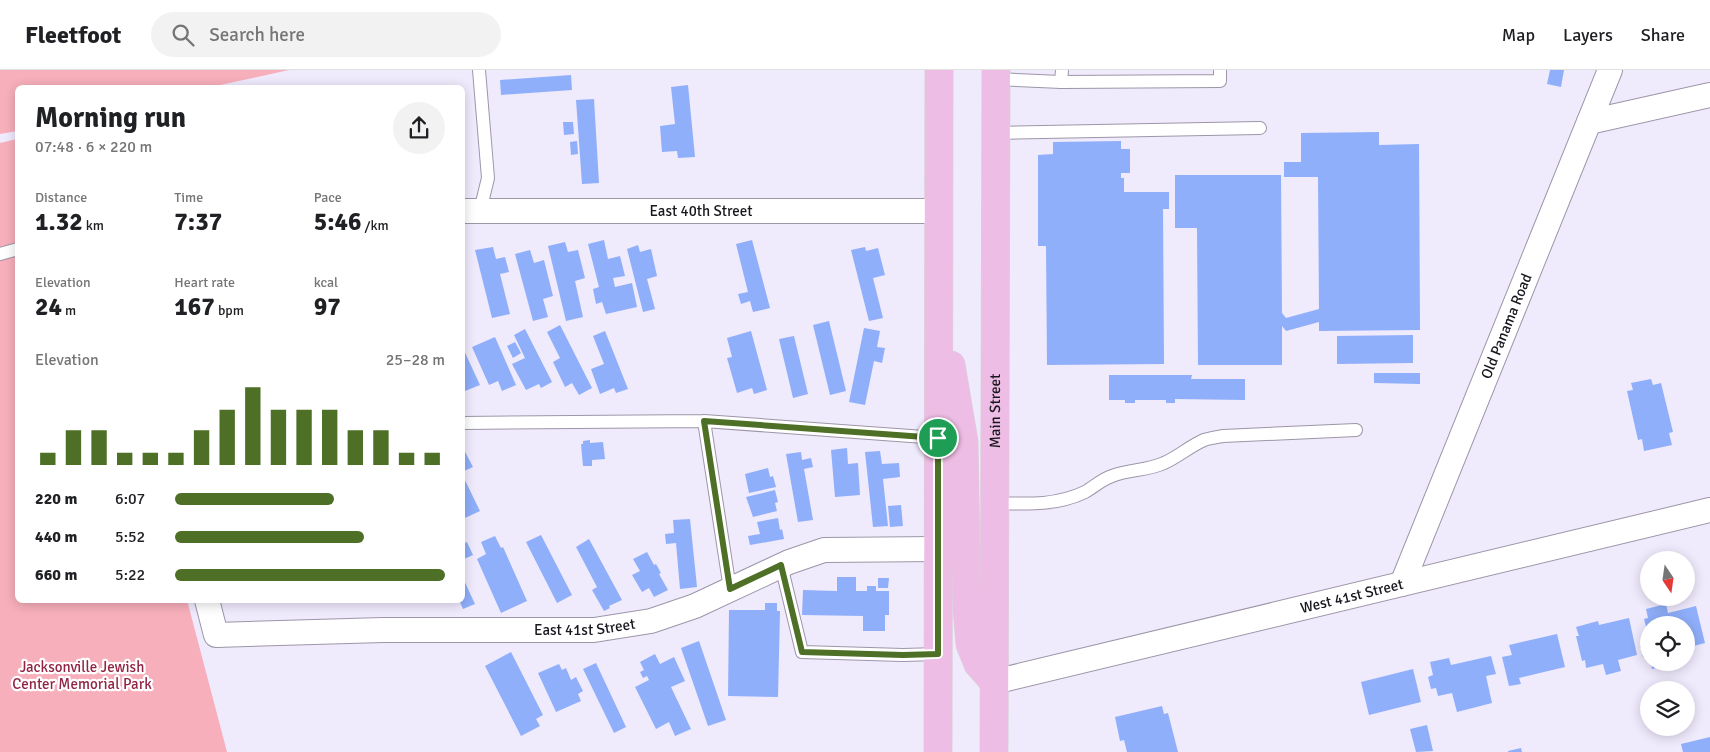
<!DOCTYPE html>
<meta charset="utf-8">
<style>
body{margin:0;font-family:Signika,sans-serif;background:#f2f2f2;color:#202124;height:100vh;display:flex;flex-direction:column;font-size:19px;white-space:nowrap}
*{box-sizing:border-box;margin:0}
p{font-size:16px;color:#757577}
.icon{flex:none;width:28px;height:28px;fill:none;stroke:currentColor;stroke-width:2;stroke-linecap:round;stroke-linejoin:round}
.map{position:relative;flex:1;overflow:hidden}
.details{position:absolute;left:15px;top:15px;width:450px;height:518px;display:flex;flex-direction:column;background:#fff;border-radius:8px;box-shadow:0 2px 12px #0003}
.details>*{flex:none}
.needle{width:32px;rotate:167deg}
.controls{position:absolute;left:1640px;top:481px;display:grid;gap:10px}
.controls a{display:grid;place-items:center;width:55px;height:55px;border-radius:50%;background:#fff;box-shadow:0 2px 12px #0003;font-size:25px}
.pin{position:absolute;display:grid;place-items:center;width:42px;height:42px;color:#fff;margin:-21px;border:2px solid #fff;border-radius:50%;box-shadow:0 1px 5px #0007}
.round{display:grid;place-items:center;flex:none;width:52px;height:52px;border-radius:26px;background:#f2f2f2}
.overview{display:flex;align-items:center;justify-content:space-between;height:85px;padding:0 20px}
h1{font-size:28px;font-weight:800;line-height:38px}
.metrics{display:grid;grid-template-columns:repeat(3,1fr);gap:8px;height:85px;padding:5px 20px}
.metrics div{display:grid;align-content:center}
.metrics b{font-size:25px;font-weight:800}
.metrics small{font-size:14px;font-weight:400}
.metrics p{font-size:14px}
.chart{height:140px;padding:10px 20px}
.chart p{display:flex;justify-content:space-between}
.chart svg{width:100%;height:90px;margin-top:5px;stroke:#4d6f26;stroke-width:6}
ul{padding:0 20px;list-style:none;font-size:16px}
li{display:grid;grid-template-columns:80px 60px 1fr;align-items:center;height:38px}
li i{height:12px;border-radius:6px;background:#4d6f26}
header{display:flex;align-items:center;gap:30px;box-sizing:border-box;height:70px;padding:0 25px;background:#fff;border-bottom:1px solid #e0e0e0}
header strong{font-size:24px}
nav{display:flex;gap:28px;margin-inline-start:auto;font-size:18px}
.search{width:350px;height:45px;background:#f2f2f2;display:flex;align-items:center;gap:12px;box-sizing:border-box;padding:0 18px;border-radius:28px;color:#757577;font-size:19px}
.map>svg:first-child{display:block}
.green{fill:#f7afbb}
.building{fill:#8faffa}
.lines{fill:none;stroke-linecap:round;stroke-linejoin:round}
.service-casing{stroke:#9c96a8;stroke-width:14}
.minor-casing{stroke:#9c96a8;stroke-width:26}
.primary-casing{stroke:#d6d5d6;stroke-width:29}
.service{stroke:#fff;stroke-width:12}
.minor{stroke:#fff;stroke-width:24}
.primary{stroke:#eebde5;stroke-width:28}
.route-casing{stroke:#fff;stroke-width:10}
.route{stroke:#4d6f26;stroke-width:6}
.labels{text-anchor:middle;stroke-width:4.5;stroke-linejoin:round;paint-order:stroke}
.street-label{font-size:15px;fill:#19171e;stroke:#fff}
.park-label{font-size:15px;fill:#922545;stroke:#fff}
</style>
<header>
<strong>Fleetfoot</strong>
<div class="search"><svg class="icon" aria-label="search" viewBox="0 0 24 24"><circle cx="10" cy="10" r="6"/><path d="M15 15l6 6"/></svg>Search here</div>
<nav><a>Map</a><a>Layers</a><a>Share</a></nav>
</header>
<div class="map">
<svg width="1710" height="682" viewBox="0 0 1710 682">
<rect width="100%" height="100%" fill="#f0eafd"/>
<path class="green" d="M 0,0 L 289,0 L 211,17 L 18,18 L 17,61 L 0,64 Z
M 17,69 L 18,530 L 187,530 L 227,682 L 0,682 L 0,73 Z"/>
<path class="building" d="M 1550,0 L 1564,0 L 1561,17 L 1547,14 Z
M 571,5 L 572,20 L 501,25 L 500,10 Z
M 688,15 L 695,87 L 678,88 L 677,81 L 662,82 L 660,56 L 675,54 L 671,17 Z
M 594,29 L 599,113 L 582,114 L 576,30 Z
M 563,52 L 573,52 L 574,64 L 564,65 Z
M 1379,62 L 1379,75 L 1419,74 L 1420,260 L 1319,261 L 1319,252 L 1286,261 L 1282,256 L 1282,295 L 1198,295 L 1197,158 L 1175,158 L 1175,105 L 1281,105 L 1282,243 L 1286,248 L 1319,239 L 1318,107 L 1284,107 L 1284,92 L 1301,92 L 1301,63 Z
M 577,71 L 578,84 L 571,85 L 570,72 Z
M 1121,71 L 1121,79 L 1130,79 L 1130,103 L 1121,103 L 1121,108 L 1124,108 L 1124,122 L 1169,122 L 1169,139 L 1163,139 L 1164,294 L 1047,295 L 1046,176 L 1038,176 L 1038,85 L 1053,84 L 1053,72 Z
M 604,170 L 608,189 L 620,186 L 625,206 L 613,208 L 615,217 L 632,213 L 637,237 L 606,244 L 602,232 L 596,234 L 593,219 L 599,217 L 588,174 Z
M 752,170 L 770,238 L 753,242 L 750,231 L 741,234 L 738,224 L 748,222 L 736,174 Z
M 565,172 L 568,182 L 578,180 L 585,208 L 575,211 L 583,247 L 566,251 L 548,176 Z
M 638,175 L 640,182 L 651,179 L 657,206 L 647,209 L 655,239 L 643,242 L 627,179 Z
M 493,177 L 496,189 L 505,187 L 509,202 L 500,204 L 510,244 L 492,248 L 475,180 Z
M 865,177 L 866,181 L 878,178 L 885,205 L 873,208 L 883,248 L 869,251 L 851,180 Z
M 530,180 L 534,193 L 544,190 L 553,226 L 543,229 L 548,247 L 533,251 L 515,184 Z
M 829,251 L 846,321 L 830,325 L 813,255 Z
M 560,255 L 592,318 L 579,325 L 572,313 L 565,317 L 553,292 L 560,288 L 547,262 Z
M 864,258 L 880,261 L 877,277 L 885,278 L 882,293 L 874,291 L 865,335 L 849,332 Z
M 525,259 L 552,312 L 541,318 L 539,314 L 526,320 L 512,294 L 525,288 L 514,265 Z
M 605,261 L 628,319 L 616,323 L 614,318 L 600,324 L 591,299 L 604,294 L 593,266 Z
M 751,261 L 767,320 L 754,324 L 752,318 L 737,323 L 727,288 L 732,287 L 727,268 Z
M 1413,265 L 1413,293 L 1337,294 L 1337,266 Z
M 794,266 L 808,324 L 793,328 L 779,269 Z
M 495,267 L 516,315 L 502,321 L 498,311 L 489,315 L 472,277 Z
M 515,272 L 521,283 L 513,288 L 507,276 Z
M 462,276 L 480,315 L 465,321 L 462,316 Z
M 1374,303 L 1420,303 L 1420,314 L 1374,313 Z
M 1109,305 L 1192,305 L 1191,309 L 1245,309 L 1245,330 L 1175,329 L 1175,333 L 1166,333 L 1166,330 L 1135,330 L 1135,333 L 1125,333 L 1125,330 L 1109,330 Z
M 1651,309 L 1653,315 L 1661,313 L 1673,362 L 1669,363 L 1672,375 L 1644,381 L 1642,369 L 1638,370 L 1627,321 L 1633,320 L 1631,313 Z
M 590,370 L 590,373 L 603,372 L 605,389 L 592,390 L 592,396 L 583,396 L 581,374 L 583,374 L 583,371 Z
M 462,376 L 473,397 L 462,402 Z
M 847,378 L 848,394 L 858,393 L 860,425 L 835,427 L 831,380 Z
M 880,381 L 882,394 L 899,393 L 900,407 L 883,409 L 888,456 L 873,457 L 865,382 Z
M 801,382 L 802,390 L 811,388 L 813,397 L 804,399 L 813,450 L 798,452 L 786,384 Z
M 768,398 L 770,407 L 773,406 L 776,417 L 749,423 L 745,404 Z
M 462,404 L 480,441 L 465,448 L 462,443 Z
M 775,420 L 778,432 L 775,433 L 777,441 L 753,447 L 746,427 Z
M 901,435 L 903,456 L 890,457 L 888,436 Z
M 778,448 L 780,460 L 782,459 L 784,469 L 750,475 L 748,466 L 760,464 L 757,452 Z
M 690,449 L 697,517 L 680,519 L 676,473 L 666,474 L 665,464 L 674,463 L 673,450 Z
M 541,465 L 572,525 L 557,533 L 526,472 Z
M 495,466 L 501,478 L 503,477 L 527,531 L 501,543 L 477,489 L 486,484 L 481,472 Z
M 589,469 L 622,530 L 609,536 L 610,538 L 604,541 L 592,520 L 597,517 L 576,477 Z
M 467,472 L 473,485 L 464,489 L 462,474 Z
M 647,482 L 654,495 L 656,494 L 661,503 L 659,504 L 668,520 L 654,527 L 649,518 L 642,522 L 632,505 L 640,501 L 633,489 Z
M 462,506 L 475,534 L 463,539 L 459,530 L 462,530 Z
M 837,507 L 856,507 L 856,521 L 867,521 L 867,516 L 876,516 L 876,521 L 889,521 L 889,545 L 885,545 L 885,561 L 863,561 L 863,546 L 802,545 L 803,520 L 837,521 Z
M 878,508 L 889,508 L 888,518 L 878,518 Z
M 765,533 L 777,533 L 777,541 L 780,541 L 778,627 L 728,626 L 729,540 L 765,540 Z
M 1666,534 L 1668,543 L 1696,536 L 1705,573 L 1686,578 L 1686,555 L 1649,555 L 1648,564 L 1644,549 L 1648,548 L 1646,539 Z
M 1629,548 L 1637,585 L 1618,590 L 1621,601 L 1606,605 L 1603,594 L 1586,598 L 1585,590 L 1582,591 L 1576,566 L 1579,566 L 1576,557 L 1598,551 L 1599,555 Z
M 1557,564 L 1565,597 L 1519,608 L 1521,614 L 1509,616 L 1502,587 L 1512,585 L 1509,575 Z
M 699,571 L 726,650 L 708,656 L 681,578 Z
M 1648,574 L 1649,586 L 1643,587 L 1640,575 Z
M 511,582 L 543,645 L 536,649 L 540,656 L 521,666 L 485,596 Z
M 655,584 L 660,594 L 674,587 L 685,611 L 671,617 L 691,659 L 675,666 L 669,652 L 656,659 L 635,617 L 649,610 L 647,606 L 643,608 L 640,602 L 644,600 L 640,592 Z
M 1491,586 L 1496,604 L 1486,606 L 1492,633 L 1457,642 L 1452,623 L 1438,626 L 1436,618 L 1431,619 L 1428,607 L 1433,605 L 1430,592 L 1449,588 L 1451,595 Z
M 1651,592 L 1674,592 L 1674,593 L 1652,599 Z
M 596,593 L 626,657 L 614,663 L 583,599 Z
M 559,594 L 562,600 L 566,598 L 571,610 L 576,607 L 583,621 L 578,624 L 581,631 L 556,642 L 538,603 Z
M 1413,599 L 1421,632 L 1369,645 L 1361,612 Z
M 1162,636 L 1164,644 L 1168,643 L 1178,682 L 1127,682 L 1124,670 L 1120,671 L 1115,647 Z
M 1427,655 L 1433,681 L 1416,682 L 1410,659 Z
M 1710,667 L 1710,682 L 1683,682 L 1681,674 Z
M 1521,678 L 1522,682 L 1508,682 L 1508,681 Z"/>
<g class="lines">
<defs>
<path id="service" d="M 479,0 L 488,108 L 480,141
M 1062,0 L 1061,12 L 1220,11 L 1220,0
M 996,9 L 1061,12
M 996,63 L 1260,58
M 0,184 L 18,179
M 704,351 L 730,519
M 462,353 L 704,351 L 938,368
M 995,433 C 1026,434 1056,436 1085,422 C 1094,417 1102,409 1112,406 C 1129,399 1147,401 1164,393 C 1178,387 1190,376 1204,370 C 1210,368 1217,367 1223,366 L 1356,360
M 781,495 L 802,582 L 903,585 L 938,584"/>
<g id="minor">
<path d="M 1589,52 L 1710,25"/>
<path id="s1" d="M 462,141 L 939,141"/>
<path id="s2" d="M 1402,514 L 1610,0"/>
<path id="s3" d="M 207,530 L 216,565 L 383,560 L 594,560 L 651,551 L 695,536 L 789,492 L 824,480 L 938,479"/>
<path id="s4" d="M 994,612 L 1710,440"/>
</g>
<g id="primary">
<path d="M 951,295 L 964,372 L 967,538 L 970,574 L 978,594 L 994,612"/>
<path d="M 938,682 L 939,0"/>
<path id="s5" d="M 994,682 L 996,0"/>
</g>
</defs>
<use href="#service" class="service-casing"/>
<use href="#minor" class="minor-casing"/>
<use href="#primary" class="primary-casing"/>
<use href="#service" class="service"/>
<use href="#minor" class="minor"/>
<use href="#primary" class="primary"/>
</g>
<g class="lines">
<defs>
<path id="route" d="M 704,351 L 938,368 L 938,584 L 903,585 L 802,582 L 781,495 L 730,519 Z"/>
</defs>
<use href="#route" class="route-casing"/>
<use href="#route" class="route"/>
</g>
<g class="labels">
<g class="street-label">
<text dy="5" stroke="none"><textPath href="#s1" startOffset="239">East 40th Street</textPath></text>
<text dy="5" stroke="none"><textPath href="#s2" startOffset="278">Old Panama Road</textPath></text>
<text dy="5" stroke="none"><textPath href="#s5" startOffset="341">Main Street</textPath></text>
<text dy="5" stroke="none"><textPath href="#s4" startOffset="368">West 41st Street</textPath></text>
<text dy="5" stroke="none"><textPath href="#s3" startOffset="405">East 41st Street</textPath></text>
</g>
<g class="park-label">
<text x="82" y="602">Jacksonville Jewish<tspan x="82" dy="17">Center Memorial Park</tspan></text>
</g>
</g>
</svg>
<div class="controls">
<a><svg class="needle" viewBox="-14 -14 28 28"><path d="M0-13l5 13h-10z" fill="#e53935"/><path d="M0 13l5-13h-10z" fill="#757577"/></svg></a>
<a><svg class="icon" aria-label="locate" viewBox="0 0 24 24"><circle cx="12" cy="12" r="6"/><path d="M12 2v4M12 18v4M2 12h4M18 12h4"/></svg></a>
<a><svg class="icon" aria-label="layers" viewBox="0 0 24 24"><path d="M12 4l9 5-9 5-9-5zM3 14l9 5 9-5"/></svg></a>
</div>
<div class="pin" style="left:938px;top:368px;background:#1e9e55"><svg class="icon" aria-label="arrive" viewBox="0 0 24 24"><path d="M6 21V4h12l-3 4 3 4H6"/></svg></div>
<section class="details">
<div class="overview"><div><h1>Morning run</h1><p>07:48 · 6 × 220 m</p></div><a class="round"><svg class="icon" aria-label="share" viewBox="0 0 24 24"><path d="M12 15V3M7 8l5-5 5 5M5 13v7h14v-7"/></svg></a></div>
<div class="metrics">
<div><p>Distance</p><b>1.32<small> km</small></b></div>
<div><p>Time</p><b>7:37</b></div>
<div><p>Pace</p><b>5:46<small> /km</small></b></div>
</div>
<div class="metrics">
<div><p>Elevation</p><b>24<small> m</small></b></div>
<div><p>Heart rate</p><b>167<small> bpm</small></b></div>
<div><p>kcal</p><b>97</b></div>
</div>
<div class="chart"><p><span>Elevation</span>25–28 m</p>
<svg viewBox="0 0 160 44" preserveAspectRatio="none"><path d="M5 44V38M15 44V27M25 44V27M35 44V38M45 44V38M55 44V38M65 44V27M75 44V17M85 44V6M95 44V17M105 44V17M115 44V17M125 44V27M135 44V27M145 44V38M155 44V38"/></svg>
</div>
<ul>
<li><b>220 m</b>6:07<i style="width:59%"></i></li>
<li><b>440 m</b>5:52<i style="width:70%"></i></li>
<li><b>660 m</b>5:22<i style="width:100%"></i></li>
</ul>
</section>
</div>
